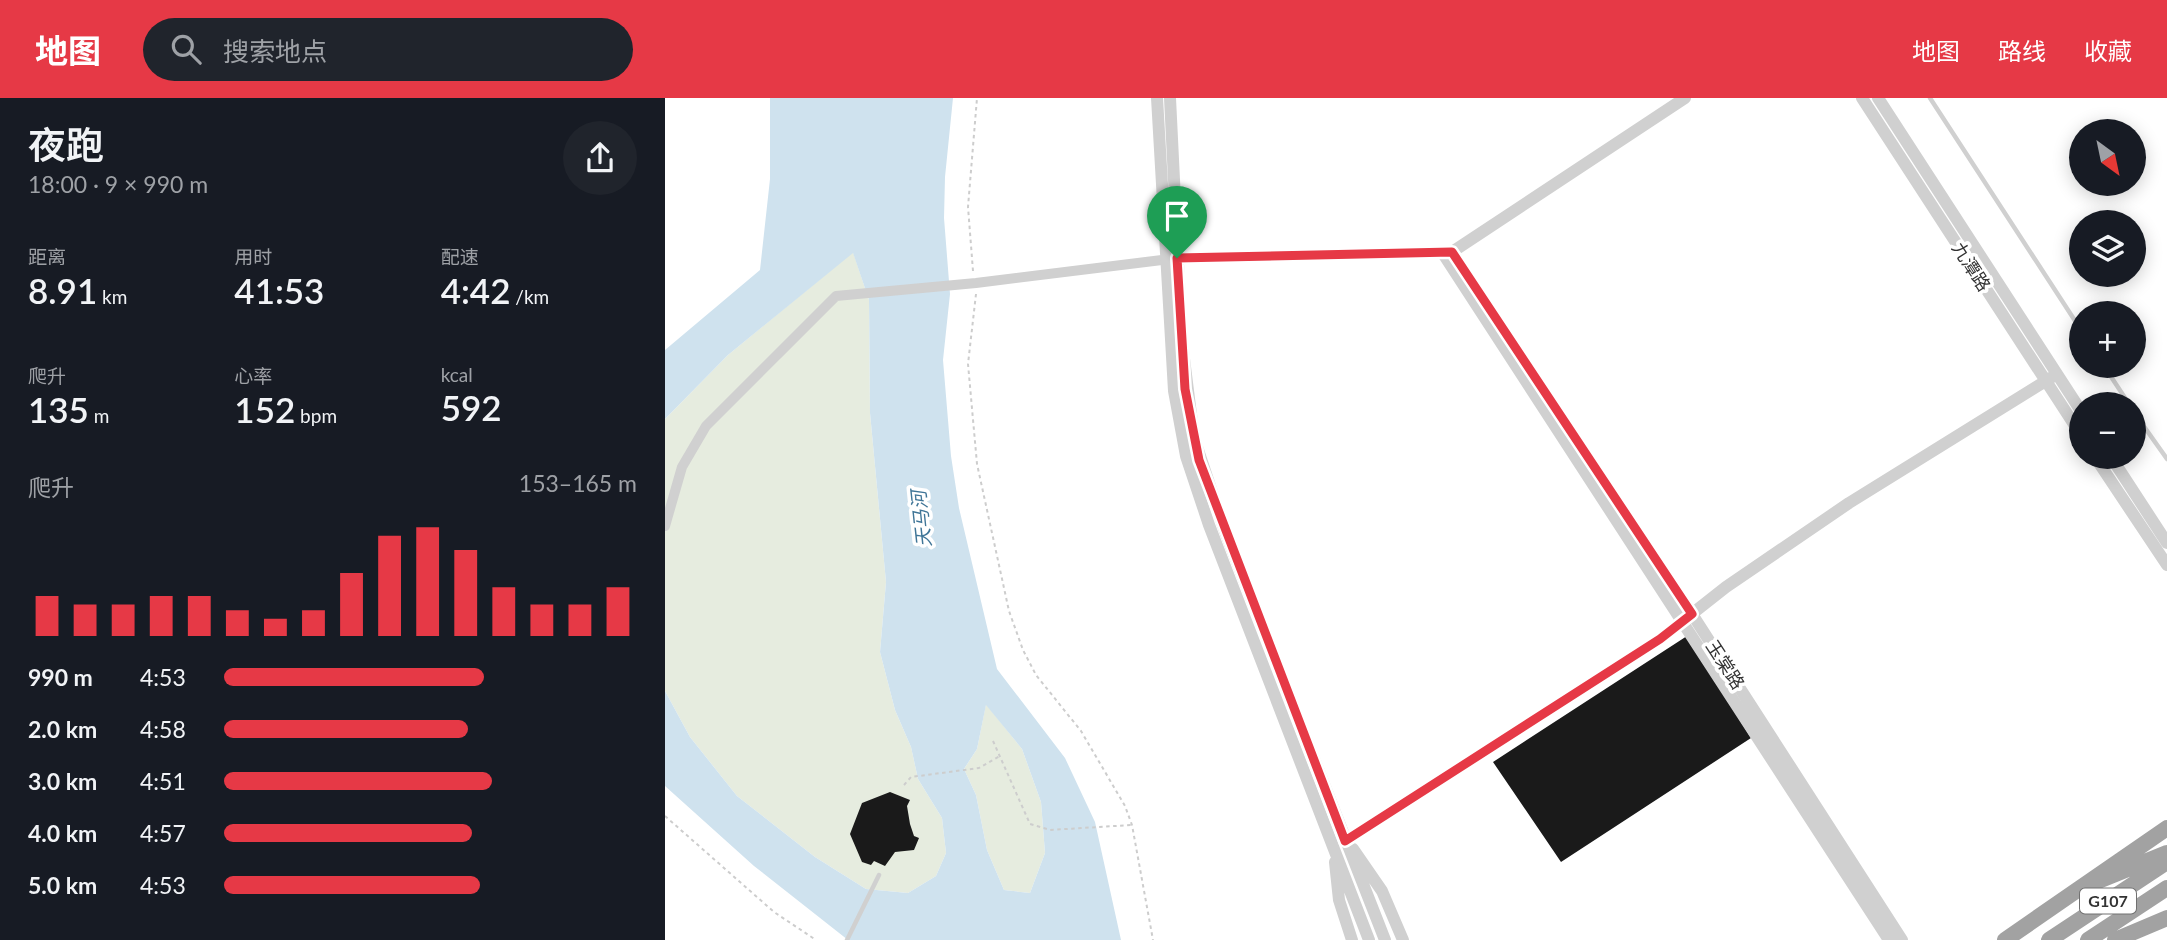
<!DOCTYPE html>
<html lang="zh">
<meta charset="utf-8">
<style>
body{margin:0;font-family:Lato,"Noto Sans SC",sans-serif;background:#20242c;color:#f1f3f6;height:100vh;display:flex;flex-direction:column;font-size:26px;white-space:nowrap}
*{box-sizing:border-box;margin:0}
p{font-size:23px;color:#9ea1a6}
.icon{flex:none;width:38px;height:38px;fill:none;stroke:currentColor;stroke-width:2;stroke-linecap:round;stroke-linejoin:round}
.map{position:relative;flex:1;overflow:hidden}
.drawer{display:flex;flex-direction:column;background:#171b24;width:665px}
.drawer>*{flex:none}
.needle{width:46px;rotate:147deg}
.fabs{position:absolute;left:1404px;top:21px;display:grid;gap:14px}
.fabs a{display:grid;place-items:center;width:77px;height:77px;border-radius:50%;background:#171b24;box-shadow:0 4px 18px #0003;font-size:35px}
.pin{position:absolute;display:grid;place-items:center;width:60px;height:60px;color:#fff;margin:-72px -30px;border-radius:50% 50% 50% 0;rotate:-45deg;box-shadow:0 0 7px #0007}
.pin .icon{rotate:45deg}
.round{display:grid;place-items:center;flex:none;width:74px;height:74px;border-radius:37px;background:#20242c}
.head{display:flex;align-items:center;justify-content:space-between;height:119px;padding:0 28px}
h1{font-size:38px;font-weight:600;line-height:52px}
.metrics{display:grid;grid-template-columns:repeat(3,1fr);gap:10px;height:119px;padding:7px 28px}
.metrics div{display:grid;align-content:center}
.metrics b{font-size:35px;font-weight:600}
.metrics small{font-size:19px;font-weight:400}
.metrics p{font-size:19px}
.chart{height:196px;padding:14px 28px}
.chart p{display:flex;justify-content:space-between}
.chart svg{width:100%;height:126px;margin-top:7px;stroke:#e63946;stroke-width:6}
ul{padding:0 28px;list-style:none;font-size:23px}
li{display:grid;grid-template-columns:112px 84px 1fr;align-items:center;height:52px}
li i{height:18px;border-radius:9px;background:#e63946}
header{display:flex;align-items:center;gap:42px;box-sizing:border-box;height:98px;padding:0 35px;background:#e63946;color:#fff}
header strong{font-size:33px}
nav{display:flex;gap:38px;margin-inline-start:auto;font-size:24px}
.search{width:490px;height:63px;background:#20242c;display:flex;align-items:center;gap:18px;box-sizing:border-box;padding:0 24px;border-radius:38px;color:#9ea1a6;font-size:26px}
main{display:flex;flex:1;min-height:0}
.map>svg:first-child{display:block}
.green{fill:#e6ecdf}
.water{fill:#cfe2ee;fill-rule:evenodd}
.building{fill:#1a1a1a}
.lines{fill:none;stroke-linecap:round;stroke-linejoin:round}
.path{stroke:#cdcdcd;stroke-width:2;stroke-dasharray:3.5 3.5;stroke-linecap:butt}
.service{stroke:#d0d0d0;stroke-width:4.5}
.minor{stroke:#d0d0d0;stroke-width:10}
.tertiary{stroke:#d0d0d0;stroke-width:12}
.trunk{stroke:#a2a2a2;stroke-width:16}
.route-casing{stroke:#fff;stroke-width:14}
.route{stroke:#e63946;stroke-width:9}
.labels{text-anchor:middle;stroke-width:7;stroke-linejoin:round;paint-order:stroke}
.shield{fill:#fff;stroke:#707070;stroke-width:2}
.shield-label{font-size:16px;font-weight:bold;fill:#333}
.street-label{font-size:18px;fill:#333;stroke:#fff}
.water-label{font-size:19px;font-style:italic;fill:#3f7597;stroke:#fff}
</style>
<header>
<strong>地图</strong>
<div class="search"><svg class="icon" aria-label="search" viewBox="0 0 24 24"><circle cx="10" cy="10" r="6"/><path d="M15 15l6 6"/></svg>搜索地点</div>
<nav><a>地图</a><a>路线</a><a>收藏</a></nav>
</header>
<main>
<section class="drawer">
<div class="head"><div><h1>夜跑</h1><p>18:00 · 9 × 990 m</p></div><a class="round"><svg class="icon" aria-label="share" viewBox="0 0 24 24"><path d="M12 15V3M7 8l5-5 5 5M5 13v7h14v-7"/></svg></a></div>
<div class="metrics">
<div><p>距离</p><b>8.91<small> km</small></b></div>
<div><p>用时</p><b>41:53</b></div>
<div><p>配速</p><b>4:42<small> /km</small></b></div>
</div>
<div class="metrics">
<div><p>爬升</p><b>135<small> m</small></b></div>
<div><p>心率</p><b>152<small> bpm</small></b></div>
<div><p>kcal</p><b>592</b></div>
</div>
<div class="chart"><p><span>爬升</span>153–165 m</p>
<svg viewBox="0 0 160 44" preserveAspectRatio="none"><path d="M5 44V30M15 44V33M25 44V33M35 44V30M45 44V30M55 44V35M65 44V38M75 44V35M85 44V22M95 44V9M105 44V6M115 44V14M125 44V27M135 44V33M145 44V33M155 44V27"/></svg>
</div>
<ul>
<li><b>990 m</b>4:53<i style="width:63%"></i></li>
<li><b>2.0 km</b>4:58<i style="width:59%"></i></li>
<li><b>3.0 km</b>4:51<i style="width:65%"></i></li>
<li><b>4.0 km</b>4:57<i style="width:60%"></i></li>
<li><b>5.0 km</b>4:53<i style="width:62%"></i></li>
</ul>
</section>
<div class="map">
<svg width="1502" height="842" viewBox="0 0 1502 842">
<rect width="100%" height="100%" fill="#fff"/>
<path class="green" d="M 188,154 L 204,202 L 205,315 L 221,484 L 215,554 L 230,612 L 246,649 L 253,681 L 277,720 L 281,755 L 271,778 L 243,795 L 201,791 L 150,759 L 72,698 L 25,639 L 0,593 L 0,321 L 63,257 Z
M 321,606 L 357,651 L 376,704 L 380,755 L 365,795 L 339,792 L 322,752 L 311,697 L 299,671 L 312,651 Z"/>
<path class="water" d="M 105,0 L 288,0 L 280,79 L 279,120 L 285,196 L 278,262 L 286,358 L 294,410 L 332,571 L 400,660 L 430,724 L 456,842 L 183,842 L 89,768 L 0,688 L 0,593 L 25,639 L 72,698 L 150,759 L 201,791 L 243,795 L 271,778 L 281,755 L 277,720 L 253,681 L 246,649 L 230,612 L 215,554 L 221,484 L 205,315 L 204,202 L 188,155 L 63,257 L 0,321 L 0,252 L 95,172 L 105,81 ZM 321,607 L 357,651 L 376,704 L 380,755 L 365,795 L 339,792 L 322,752 L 311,697 L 299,671 L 312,651 Z"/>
<path class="building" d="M 1022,538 L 1086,640 L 896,764 L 828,664 Z
M 225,694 L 245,702 L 242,708 L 245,726 L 249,738 L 254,740 L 249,752 L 230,754 L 220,768 L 209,763 L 206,767 L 197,764 L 185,736 L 197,705 Z"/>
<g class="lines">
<path class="path" d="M 308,173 L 303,109 L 312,0
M 311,196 L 303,266 L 312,366 L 344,513 L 358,552 L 371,577 L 416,633 L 460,708 L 467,727 L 488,842
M 328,643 L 365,726 L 385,732 L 466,727
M 239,687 L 246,679 L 314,670 L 335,658
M 0,718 L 109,814 L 151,842"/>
<path class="service" d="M 1265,0 L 1416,232
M 1439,268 L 1464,306
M 1468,313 L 1502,361
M 182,842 L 214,777"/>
<path class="minor" d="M 0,428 L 17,369 L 41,328 L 171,198 L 311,185 L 505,161"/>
<path class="tertiary" d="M 492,0 L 509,293 L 521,358 L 544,427 L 704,842
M 505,0 L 517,245 L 529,340 L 560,433 L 720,842
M 1197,0 L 1416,337
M 1213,0 L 1416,313
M 777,154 L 1224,842
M 787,154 L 1027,516 L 1237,842
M 512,160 L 787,154 L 1020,0
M 1430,359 L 1502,467
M 1446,359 L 1502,445
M 680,743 L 995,541 L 1061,489 L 1184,405 L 1392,276
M 688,751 L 717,793 L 738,842
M 670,764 L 674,802 L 687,842"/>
<path class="trunk" d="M 1433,783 L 1502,755
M 1340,842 L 1502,730
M 1384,842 L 1502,764
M 1423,842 L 1502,790
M 1450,842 L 1502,820"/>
</g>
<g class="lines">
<defs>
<path id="route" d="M 787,154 L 1027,516 L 995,541 L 680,743 L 534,362 L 520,291 L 512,160 Z"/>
</defs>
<use href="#route" class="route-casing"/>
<use href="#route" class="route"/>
</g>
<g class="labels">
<rect class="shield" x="1415" y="790.5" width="56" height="25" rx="5"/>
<g class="shield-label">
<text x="1443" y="809">G107</text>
</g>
<g class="street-label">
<text transform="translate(1306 169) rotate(57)" y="6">九潭路</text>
<text transform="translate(1060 567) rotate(57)" y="6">玉棠路</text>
</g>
<g class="water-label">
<text transform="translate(256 421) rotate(-96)" y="7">天马河</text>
</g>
</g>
</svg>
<div class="fabs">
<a><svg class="needle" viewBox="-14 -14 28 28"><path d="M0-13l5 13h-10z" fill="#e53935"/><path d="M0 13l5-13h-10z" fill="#9ea1a6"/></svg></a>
<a><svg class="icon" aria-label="layers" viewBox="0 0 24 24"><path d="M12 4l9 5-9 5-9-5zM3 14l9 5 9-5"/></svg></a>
<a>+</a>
<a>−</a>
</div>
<div class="pin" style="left:512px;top:160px;background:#1e9e55"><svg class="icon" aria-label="arrive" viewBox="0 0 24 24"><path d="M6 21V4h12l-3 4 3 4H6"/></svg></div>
</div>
</main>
